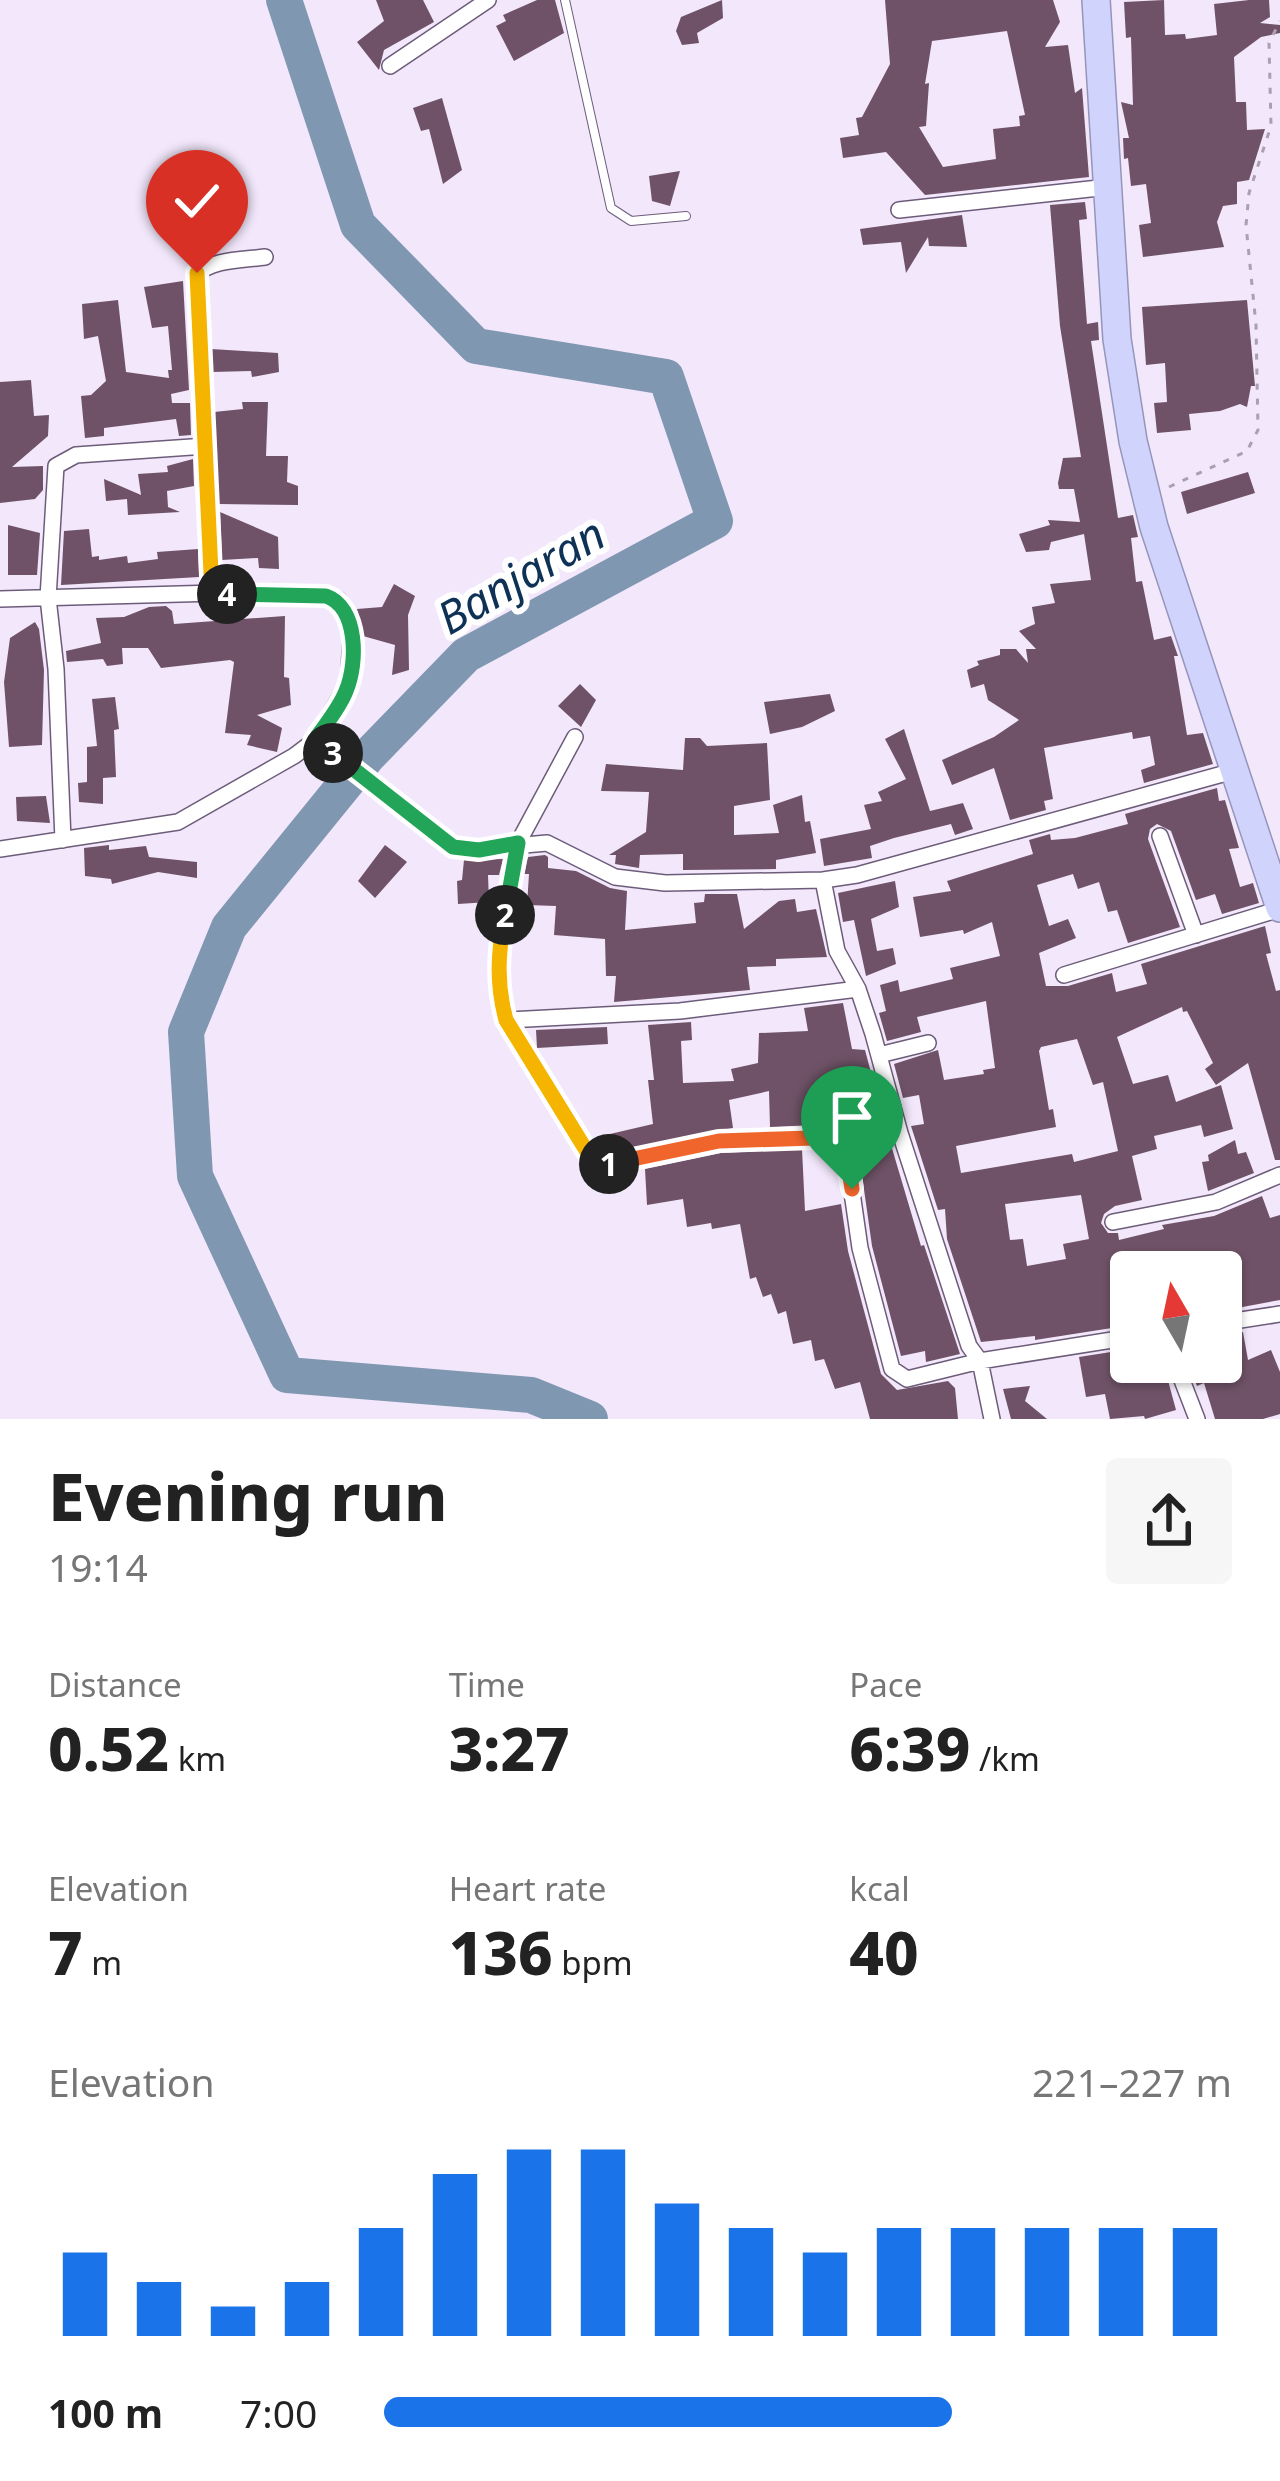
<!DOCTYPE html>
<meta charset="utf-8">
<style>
body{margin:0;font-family:"Noto Sans",sans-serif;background:#f6f6f6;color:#222;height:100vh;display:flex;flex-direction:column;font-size:45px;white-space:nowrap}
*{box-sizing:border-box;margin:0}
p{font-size:39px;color:#767676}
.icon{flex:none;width:66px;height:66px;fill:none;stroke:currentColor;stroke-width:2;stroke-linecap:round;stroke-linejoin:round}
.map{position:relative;height:1419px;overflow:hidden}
.sheet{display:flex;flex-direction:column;background:#fff;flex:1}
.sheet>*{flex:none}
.needle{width:78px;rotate:351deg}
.buttons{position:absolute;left:1110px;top:1251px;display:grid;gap:24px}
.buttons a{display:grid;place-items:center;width:132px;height:132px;border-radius:12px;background:#fff;box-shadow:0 3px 9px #0004;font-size:60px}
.pin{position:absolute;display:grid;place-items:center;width:102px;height:102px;color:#fff;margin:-123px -51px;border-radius:50% 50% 50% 0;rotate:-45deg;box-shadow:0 0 12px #0007}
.pin .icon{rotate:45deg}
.km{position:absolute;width:60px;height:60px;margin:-30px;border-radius:50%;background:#222;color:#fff;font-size:33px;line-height:60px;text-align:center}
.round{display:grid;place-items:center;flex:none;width:126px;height:126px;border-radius:12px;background:#f6f6f6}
.summary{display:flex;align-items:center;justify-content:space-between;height:204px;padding:0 48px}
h1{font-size:66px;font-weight:800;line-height:90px}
.metrics{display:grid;grid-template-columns:repeat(3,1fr);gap:18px;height:204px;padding:12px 48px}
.metrics div{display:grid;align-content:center}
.metrics b{font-size:60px;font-weight:800}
.metrics small{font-size:33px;font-weight:400}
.metrics p{font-size:33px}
.chart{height:336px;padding:24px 48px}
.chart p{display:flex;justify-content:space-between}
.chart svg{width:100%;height:216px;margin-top:12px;stroke:#1a73e8;stroke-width:6}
ul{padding:0 48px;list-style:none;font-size:39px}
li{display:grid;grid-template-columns:192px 144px 1fr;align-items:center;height:90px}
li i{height:30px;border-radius:15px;background:#1a73e8}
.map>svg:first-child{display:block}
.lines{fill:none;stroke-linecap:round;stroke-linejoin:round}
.river{stroke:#8097b1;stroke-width:36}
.building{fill:#6f5267;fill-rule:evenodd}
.service-casing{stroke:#6c5c79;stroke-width:10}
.minor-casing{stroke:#6c5c79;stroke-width:18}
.trunk-casing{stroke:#9595ba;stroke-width:30}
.path{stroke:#aaa0b1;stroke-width:3;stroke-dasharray:6 9;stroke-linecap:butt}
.service{stroke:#fff;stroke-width:8}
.minor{stroke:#fff;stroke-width:15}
.trunk{stroke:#d0d4fc;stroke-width:27}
.split-1-casing{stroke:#fff;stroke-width:24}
.split-2-casing{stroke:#fff;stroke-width:24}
.split-3-casing{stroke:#fff;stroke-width:24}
.split-4-casing{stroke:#fff;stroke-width:24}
.split-5-casing{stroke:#fff;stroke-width:24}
.split-1{stroke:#f0652b;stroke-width:15}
.split-2{stroke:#f5b400;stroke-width:15}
.split-3{stroke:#22a559;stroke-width:15}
.split-4{stroke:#22a559;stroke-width:15}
.split-5{stroke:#f5b400;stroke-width:15}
.labels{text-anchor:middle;stroke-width:12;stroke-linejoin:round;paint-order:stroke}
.water-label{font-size:45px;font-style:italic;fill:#0e3156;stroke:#fff}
</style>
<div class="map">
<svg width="1280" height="1419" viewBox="0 0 1280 1419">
<rect width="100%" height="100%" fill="#f2e7fb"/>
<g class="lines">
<path class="river" d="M 284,0 L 358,225 L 476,346 L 666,377 L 715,521 L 466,655 L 368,756 L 229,927 L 186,1032 L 195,1176 L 287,1375 L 531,1395 L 590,1419"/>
</g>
<path class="building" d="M 376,0 L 423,0 L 434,22 L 384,50 L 379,70 L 357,42 L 384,21 Z
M 537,0 L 555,0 L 564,33 L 514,61 L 496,26 L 506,21 L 503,15 Z
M 722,0 L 723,18 L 697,33 L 699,43 L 682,45 L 676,31 L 681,17 Z
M 885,0 L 1053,0 L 1060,22 L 1045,47 L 1068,45 L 1075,93 L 1082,88 L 1089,177 L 925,195 L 886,152 L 843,158 L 840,138 L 859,135 L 856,118 L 862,117 L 890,64 ZM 1007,31 L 1025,115 L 1019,116 L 1020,126 L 993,129 L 996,159 L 943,167 L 919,127 L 926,126 L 929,83 L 925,84 L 932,41 Z
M 1164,0 L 1165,35 L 1185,34 L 1186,39 L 1217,35 L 1214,4 L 1249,0 L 1269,0 L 1270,17 L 1260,23 L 1280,25 L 1280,33 L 1261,37 L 1234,57 L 1236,102 L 1246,102 L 1247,130 L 1265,129 L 1249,180 L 1237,182 L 1237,204 L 1223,206 L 1217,222 L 1224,247 L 1143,257 L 1139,225 L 1151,223 L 1146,184 L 1131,186 L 1128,158 L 1124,159 L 1123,138 L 1129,138 L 1121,102 L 1133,105 L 1131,37 L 1126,38 L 1124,2 Z
M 442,98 L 462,170 L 443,184 L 429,129 L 421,131 L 413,108 Z
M 680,171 L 670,206 L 652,201 L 649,176 Z
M 1085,202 L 1087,219 L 1079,220 L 1087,324 L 1098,322 L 1099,340 L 1091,341 L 1118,518 L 1133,515 L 1138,537 L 1131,538 L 1136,582 L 1142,581 L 1154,640 L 1171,636 L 1178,656 L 1174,656 L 1187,735 L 1203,733 L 1213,764 L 1144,783 L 1141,770 L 1155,765 L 1150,736 L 1133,739 L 1132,732 L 1044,748 L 1053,799 L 1044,801 L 1046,810 L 1010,820 L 994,768 L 952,785 L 942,760 L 994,737 L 1019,720 L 988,700 L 984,684 L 971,688 L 967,670 L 979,665 L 977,661 L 1000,655 L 1000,649 L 1016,649 L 1028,663 L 1026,649 L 1036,649 L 1019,631 L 1035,624 L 1032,607 L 1055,603 L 1050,584 L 1091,580 L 1084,534 L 1051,542 L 1049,550 L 1026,552 L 1019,534 L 1050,525 L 1048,520 L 1080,522 L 1074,489 L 1059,489 L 1058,483 L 1063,458 L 1081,457 L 1060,326 L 1050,205 Z
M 962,215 L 967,247 L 929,246 L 928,237 L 906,273 L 901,242 L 863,245 L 860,229 Z
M 183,281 L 189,390 L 171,394 L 172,403 L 190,403 L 191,435 L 179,436 L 176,419 L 104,428 L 104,436 L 85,438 L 81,396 L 91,395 L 106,381 L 98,336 L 84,339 L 82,304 L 118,300 L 126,372 L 169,378 L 168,370 L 172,370 L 168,326 L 152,328 L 144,287 Z
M 1247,300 L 1255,386 L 1251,386 L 1247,407 L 1240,404 L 1220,411 L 1189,414 L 1191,430 L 1157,433 L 1154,403 L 1167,402 L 1165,363 L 1146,365 L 1142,307 Z
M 211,349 L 278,353 L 279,372 L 252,377 L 251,371 L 212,372 Z
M 31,380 L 34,416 L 49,415 L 48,436 L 12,467 L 43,466 L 43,490 L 35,499 L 0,503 L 0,382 Z
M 242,402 L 268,402 L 266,456 L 288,456 L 287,482 L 298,486 L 298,505 L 219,504 L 214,412 L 243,409 Z
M 193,459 L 194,486 L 167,491 L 168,507 L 180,512 L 128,515 L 127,499 L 106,501 L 104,479 L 141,495 L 138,474 L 168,472 L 167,466 Z
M 1248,472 L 1255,493 L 1187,514 L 1181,492 Z
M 220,512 L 278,537 L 279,569 L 259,568 L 258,558 L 222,560 Z
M 8,525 L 40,533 L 37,575 L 8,575 Z
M 89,529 L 92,557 L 99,556 L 99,560 L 127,556 L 128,563 L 158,559 L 157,552 L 198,549 L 199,577 L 61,585 L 64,531 Z
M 394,584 L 415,596 L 408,615 L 409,670 L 392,675 L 395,645 L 363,636 L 357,609 L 382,607 Z
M 166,606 L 172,611 L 174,624 L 285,616 L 284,677 L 289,678 L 291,705 L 257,715 L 282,728 L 277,752 L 247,745 L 251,735 L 225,733 L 234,662 L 230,660 L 161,668 L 148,648 L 122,648 L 123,664 L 107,666 L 103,659 L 67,662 L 66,651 L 101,643 L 96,618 L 124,617 L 149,607 Z
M 35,622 L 39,629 L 44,670 L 42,745 L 9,747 L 4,682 L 10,638 Z
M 580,684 L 596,700 L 581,727 L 558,706 Z
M 830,694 L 835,711 L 802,727 L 770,734 L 764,702 Z
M 115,697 L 119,729 L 114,730 L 116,777 L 103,778 L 103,804 L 79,802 L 78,783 L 87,782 L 87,747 L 97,746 L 92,699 Z
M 904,729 L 930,811 L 963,803 L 973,829 L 955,835 L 951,824 L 894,838 L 870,846 L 872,858 L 824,866 L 820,839 L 871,829 L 864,805 L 882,801 L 878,792 L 906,779 L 885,739 Z
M 685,738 L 700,738 L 707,746 L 767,743 L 770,800 L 734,806 L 734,835 L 779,833 L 773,805 L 802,795 L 805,822 L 810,821 L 816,853 L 776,860 L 776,869 L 683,870 L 683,854 L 640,855 L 639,868 L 615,864 L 616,855 L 609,855 L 646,832 L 649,792 L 601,791 L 606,764 L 683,770 Z
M 1217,788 L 1219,801 L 1225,800 L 1239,848 L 1229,849 L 1240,887 L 1253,883 L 1259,903 L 1222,914 L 1215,894 L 1196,900 L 1171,831 L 1157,824 L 1150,829 L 1148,839 L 1180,927 L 1128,943 L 1117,910 L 1108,912 L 1099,882 L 1078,889 L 1073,874 L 1037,885 L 1049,926 L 1068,919 L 1076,938 L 1039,953 L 1046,986 L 1068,986 L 1112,973 L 1116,992 L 1147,984 L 1141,964 L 1265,926 L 1271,953 L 1266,954 L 1276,991 L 1280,990 L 1280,1160 L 1275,1160 L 1248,1063 L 1216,1085 L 1205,1069 L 1213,1063 L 1187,1011 L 1183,1012 L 1182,1007 L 1117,1037 L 1133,1084 L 1168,1075 L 1176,1102 L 1221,1085 L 1233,1129 L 1204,1137 L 1201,1125 L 1154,1136 L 1157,1149 L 1132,1156 L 1142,1200 L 1115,1206 L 1104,1214 L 1101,1223 L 1108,1233 L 1118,1233 L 1119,1240 L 1164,1229 L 1162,1225 L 1214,1216 L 1262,1196 L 1270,1218 L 1280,1215 L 1280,1300 L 1221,1311 L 1221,1272 L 1166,1272 L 1160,1256 L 1131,1263 L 1131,1325 L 1035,1340 L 1035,1336 L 981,1342 L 947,1239 L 945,1209 L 938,1210 L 911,1126 L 924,1124 L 919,1095 L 903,1098 L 894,1064 L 938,1050 L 944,1080 L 984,1074 L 983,1070 L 995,1068 L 986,1001 L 917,1017 L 921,1032 L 887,1041 L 879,1013 L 886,1011 L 880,985 L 898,980 L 900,992 L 953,979 L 950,968 L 1000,956 L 992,922 L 964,934 L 963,930 L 920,937 L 913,897 L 951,891 L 947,881 L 1033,854 L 1029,840 L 1050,834 L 1051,840 L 1075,838 L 1128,824 L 1125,814 ZM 1077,1039 L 1093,1085 L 1103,1082 L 1118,1151 L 1074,1162 L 1072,1154 L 961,1173 L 956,1146 L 1056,1127 L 1053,1109 L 1049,1110 L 1039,1051 L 1041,1047 ZM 1081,1195 L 1089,1239 L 1063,1244 L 1066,1259 L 1027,1266 L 1023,1239 L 1010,1240 L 1005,1204 Z
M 46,796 L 50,823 L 17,821 L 16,797 Z
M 109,845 L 109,850 L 146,846 L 149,857 L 197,862 L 197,878 L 158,872 L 112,884 L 111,879 L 85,876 L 84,848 Z
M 385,845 L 407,862 L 375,898 L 358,881 Z
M 545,855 L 548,857 L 548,868 L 576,871 L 610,888 L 627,891 L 625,930 L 696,923 L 694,903 L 704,902 L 705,894 L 737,894 L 744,929 L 779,901 L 795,899 L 797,912 L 816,909 L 827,957 L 776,959 L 776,966 L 747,967 L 750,990 L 614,1002 L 616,976 L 606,976 L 605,939 L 554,935 L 556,906 L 527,905 L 529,874 L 524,874 L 528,857 Z
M 503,859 L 499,875 L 488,875 L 489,902 L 458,904 L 457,881 L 462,880 L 464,860 Z
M 895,881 L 899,907 L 871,919 L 877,951 L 893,948 L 896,964 L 866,976 L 854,920 L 843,922 L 838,893 Z
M 843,1003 L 852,1049 L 865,1050 L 884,1122 L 770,1127 L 769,1091 L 729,1100 L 733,1128 L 605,1153 L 600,1150 L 597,1137 L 653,1124 L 648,1080 L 654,1080 L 648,1025 L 691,1022 L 692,1040 L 681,1041 L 683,1083 L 734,1081 L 731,1069 L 758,1063 L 759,1033 L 808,1031 L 804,1008 Z
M 607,1027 L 608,1044 L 537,1048 L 536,1030 Z
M 1235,1140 L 1238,1154 L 1246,1152 L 1254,1173 L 1208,1191 L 1202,1162 L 1209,1161 L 1208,1155 Z
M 891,1145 L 921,1246 L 924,1245 L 960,1354 L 926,1362 L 925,1351 L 901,1356 L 872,1246 L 858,1147 Z
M 802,1149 L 805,1211 L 841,1204 L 848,1251 L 881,1374 L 897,1390 L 948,1381 L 955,1388 L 958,1419 L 870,1419 L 860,1382 L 835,1389 L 824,1359 L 815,1361 L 811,1340 L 793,1344 L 786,1311 L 778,1314 L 771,1294 L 763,1297 L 756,1277 L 750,1279 L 740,1224 L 712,1229 L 711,1223 L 687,1227 L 683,1199 L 647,1205 L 645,1169 L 721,1153 Z
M 1243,1332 L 1248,1360 L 1271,1350 L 1280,1372 L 1280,1414 L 1263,1419 L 1215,1419 L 1204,1383 L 1197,1386 L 1190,1368 L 1224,1363 L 1221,1335 Z
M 1130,1349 L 1131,1362 L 1163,1362 L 1176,1410 L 1145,1419 L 1144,1416 L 1110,1419 L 1105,1394 L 1086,1397 L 1079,1357 Z
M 1030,1386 L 1025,1401 L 1047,1419 L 1011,1419 L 1003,1389 Z"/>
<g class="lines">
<defs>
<path id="service" d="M 565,0 L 611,208 L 631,221 L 686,216"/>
<path id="minor" d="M 390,66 L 488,0
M 899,210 L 1108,187
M 212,594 L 195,276 C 211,259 243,260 265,257
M 0,599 L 252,592 L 325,596 L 339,600 L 351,624 L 349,682 L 314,741 L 294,756 L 178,822 L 0,849
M 575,737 L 518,843 L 497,958 L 499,995 L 506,1020 L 594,1163 L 605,1165 L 719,1141 L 900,1133
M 314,741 L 453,847 L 479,849 L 547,843 L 615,877 L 665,883 L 823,880
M 1160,836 L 1196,935
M 63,840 L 56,669 L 48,598 L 56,466 L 76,455 L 206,446
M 1064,975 L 1280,909
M 506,1020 L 680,1011 L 858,989
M 879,1055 L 928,1043
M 844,1137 L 860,1248 L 892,1369 L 907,1379 L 980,1361 L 992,1419
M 1113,1222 L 1216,1202 L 1280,1175
M 1221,1323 L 1280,1314
M 1131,1337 L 980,1361 L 969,1346 L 900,1133 L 873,1034 L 858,989 L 837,951 L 823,880 L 857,875 L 1237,770
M 1175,1362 L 1197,1419"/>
<path id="trunk" d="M 1096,0 L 1117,339 L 1133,441 L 1154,527 L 1280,908"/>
</defs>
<use href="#service" class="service-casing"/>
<use href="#minor" class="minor-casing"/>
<use href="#trunk" class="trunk-casing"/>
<path class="path" d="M 1169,487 L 1247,451 L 1258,430 L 1256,325 L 1246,225 L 1249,193 L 1271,126 L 1269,43 L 1280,21"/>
<use href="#service" class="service"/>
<use href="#minor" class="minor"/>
<use href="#trunk" class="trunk"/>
</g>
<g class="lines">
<defs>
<path id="split-1" d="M 609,1164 L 719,1141 L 844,1137 L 852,1189"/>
<path id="split-2" d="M 505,915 C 498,953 496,983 506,1020 L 594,1163 L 609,1164"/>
<path id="split-3" d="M 333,753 L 453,847 L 479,850 L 518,843 L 505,915"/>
<path id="split-4" d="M 227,594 L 326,596 C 358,607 358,663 346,691 C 339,709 325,725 314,741 L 333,753"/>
<path id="split-5" d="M 197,273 L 212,594 L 227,594"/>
</defs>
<use href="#split-1" class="split-1-casing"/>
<use href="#split-2" class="split-2-casing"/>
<use href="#split-3" class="split-3-casing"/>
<use href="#split-4" class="split-4-casing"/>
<use href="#split-5" class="split-5-casing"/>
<use href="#split-1" class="split-1"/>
<use href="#split-2" class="split-2"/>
<use href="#split-3" class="split-3"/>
<use href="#split-4" class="split-4"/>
<use href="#split-5" class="split-5"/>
</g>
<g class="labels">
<g class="water-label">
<text transform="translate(521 576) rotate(-30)" y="16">Banjaran</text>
</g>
</g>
</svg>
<div class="buttons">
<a><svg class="needle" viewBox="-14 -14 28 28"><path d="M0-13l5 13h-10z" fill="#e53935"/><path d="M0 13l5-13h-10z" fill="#767676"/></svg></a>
</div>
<div class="pin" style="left:852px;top:1189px;background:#1e9e55"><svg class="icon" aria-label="arrive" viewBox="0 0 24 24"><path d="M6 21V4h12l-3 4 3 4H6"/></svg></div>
<div class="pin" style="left:197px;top:273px;background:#d93025"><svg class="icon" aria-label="check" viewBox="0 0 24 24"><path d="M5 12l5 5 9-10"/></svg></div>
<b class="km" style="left:609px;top:1164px">1</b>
<b class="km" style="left:505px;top:915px">2</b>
<b class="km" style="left:333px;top:753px">3</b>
<b class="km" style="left:227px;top:594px">4</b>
</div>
<section class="sheet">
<div class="summary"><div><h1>Evening run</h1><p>19:14</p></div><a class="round"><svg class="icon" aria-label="share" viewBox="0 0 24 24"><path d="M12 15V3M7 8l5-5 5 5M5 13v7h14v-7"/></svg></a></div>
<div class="metrics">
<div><p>Distance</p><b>0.52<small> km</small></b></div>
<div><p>Time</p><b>3:27</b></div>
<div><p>Pace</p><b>6:39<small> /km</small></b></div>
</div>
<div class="metrics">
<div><p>Elevation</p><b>7<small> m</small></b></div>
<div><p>Heart rate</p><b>136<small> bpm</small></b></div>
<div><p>kcal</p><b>40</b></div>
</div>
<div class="chart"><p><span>Elevation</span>221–227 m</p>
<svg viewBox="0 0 160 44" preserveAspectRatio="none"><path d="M5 44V27M15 44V33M25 44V38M35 44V33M45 44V22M55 44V11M65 44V6M75 44V6M85 44V17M95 44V22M105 44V27M115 44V22M125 44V22M135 44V22M145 44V22M155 44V22"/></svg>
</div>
<ul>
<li><b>100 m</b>7:00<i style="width:67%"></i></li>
</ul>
</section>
